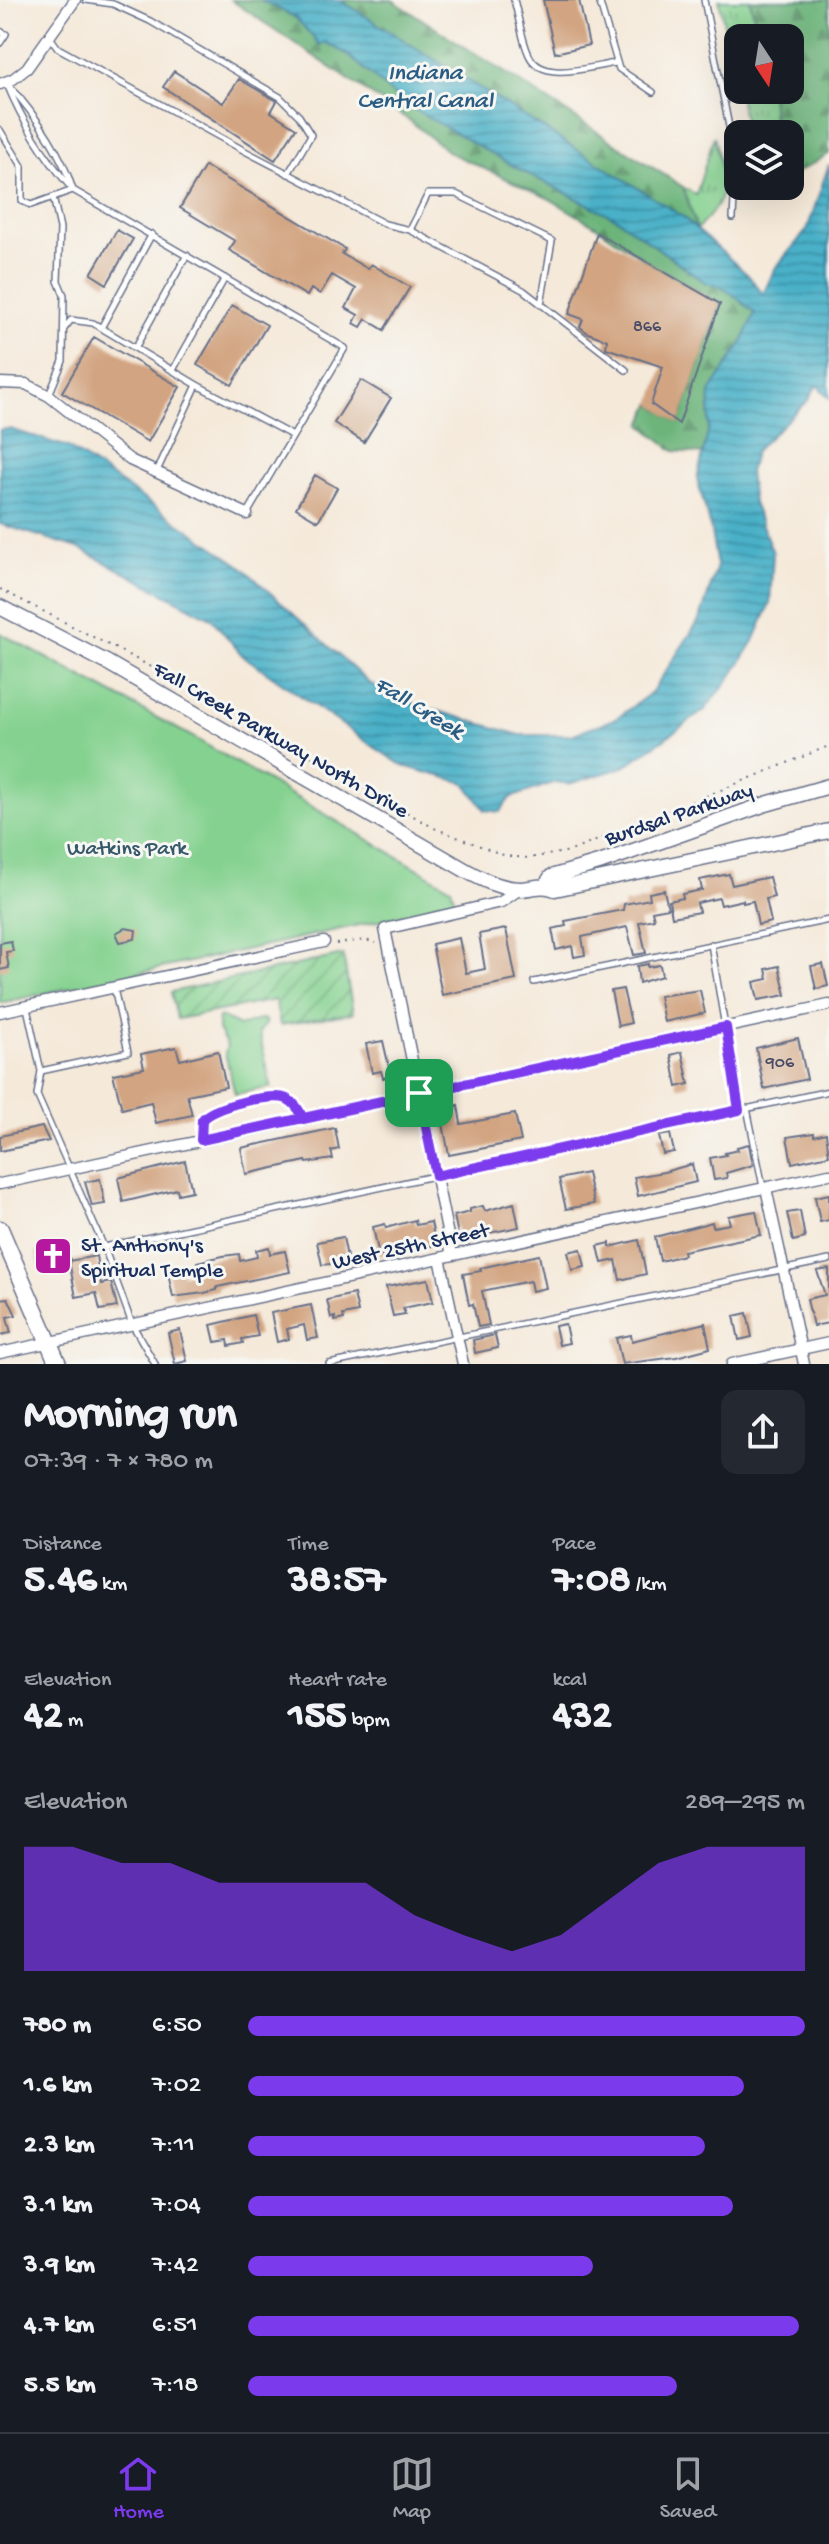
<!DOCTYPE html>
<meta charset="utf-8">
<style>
body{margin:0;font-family:"Gochi Hand",sans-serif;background:#242831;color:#f1f3f6;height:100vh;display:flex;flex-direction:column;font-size:30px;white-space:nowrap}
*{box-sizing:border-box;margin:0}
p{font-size:26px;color:#9ea1a6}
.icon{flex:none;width:44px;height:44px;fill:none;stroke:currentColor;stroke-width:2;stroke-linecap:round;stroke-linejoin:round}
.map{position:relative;height:1364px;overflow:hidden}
.sheet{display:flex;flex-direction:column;background:#171b24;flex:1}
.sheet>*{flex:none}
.needle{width:52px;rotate:168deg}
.tools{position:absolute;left:724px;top:24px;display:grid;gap:16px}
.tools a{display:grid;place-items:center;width:80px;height:80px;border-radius:16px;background:#171b24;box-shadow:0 8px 32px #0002;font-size:40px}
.pin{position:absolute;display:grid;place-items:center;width:68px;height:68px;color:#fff;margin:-34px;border-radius:16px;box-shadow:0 4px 12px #0006}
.round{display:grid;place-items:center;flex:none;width:84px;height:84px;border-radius:16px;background:#242831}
.overview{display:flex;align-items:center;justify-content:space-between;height:136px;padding:0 24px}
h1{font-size:44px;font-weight:700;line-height:60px}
.metrics{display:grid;grid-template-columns:repeat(3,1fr);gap:12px;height:136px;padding:8px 24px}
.metrics div{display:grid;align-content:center}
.metrics b{font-size:40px;font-weight:700}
.metrics small{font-size:22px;font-weight:400}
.metrics p{font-size:22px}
.chart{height:224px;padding:16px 24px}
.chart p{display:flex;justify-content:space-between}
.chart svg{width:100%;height:144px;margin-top:8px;fill:#7c3aed;opacity:.7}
ul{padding:0 24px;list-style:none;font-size:26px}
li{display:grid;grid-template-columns:128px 96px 1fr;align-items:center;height:60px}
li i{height:20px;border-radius:10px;background:#7c3aed}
.tab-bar{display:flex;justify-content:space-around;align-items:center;height:112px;border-top:2px solid #363941;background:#171b24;font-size:22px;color:#9ea1a6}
.tab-bar a{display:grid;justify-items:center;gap:4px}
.tab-bar .selected{color:#7c3aed}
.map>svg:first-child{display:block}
.grass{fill:url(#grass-tufts);stroke:#508077;stroke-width:2}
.forest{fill:url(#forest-firs);stroke:#44726c;stroke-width:2}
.park{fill:#85d290;stroke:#508077;stroke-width:2}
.garden{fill:url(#garden-furrows);stroke:#508077;stroke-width:2}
.water{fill:url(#water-rules);stroke:#327092;stroke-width:2}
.building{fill:#d2a481}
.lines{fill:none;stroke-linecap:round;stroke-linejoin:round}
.lane-casing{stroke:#677089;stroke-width:8}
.street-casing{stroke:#677089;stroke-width:13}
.secondary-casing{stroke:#677089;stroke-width:17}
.primary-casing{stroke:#677089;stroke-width:19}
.path{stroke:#677089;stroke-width:2;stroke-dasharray:2 6;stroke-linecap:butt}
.lane{stroke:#fff;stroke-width:5}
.street{stroke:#fff;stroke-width:10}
.secondary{stroke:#fff;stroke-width:14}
.primary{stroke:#fff;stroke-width:16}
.route-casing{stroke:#fff;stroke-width:16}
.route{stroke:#7c3aed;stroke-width:10}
.labels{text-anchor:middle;stroke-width:6;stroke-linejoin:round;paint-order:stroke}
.number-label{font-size:18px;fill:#494c67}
.street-label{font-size:22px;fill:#1b2f5e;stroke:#f6f6f2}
.park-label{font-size:22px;fill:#36586a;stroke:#f6f6f2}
.poi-label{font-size:22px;fill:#1b2f5e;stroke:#f6f6f2;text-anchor:start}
.water-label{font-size:24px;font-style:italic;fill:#2b5c83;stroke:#f6f6f2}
</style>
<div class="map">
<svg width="829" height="1364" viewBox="0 0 829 1364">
<defs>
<pattern id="grass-tufts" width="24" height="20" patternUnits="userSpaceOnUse" patternTransform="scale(2)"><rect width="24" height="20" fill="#85d290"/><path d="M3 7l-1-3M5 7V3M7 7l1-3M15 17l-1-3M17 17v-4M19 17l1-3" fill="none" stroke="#6cab79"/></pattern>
<pattern id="forest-firs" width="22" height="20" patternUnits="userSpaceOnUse" patternTransform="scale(2)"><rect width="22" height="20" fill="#6cb47a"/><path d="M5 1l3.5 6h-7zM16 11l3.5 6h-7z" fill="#589367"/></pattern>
<pattern id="garden-furrows" width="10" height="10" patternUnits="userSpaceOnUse" patternTransform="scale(2)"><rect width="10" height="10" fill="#85d290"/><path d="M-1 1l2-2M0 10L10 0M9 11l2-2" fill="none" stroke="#6cab79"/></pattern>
<pattern id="water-rules" width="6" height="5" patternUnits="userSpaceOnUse" patternTransform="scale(2)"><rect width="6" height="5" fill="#48b0c7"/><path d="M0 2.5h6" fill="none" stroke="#3b90a5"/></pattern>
</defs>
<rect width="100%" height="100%" fill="#f6f6f2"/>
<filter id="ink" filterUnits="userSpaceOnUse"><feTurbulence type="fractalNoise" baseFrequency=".0125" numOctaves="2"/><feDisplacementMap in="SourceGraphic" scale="16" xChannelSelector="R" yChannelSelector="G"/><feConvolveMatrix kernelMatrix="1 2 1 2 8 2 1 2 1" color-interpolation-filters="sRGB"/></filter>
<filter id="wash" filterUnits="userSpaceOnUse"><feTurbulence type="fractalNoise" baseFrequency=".006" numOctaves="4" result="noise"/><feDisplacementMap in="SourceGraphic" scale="32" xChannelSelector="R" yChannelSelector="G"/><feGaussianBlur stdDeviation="1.8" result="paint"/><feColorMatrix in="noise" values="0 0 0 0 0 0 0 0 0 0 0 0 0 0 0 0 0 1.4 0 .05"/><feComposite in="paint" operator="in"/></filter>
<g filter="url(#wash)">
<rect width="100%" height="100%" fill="#f5e9d9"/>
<path class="grass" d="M 719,0 L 750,0 L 759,38 L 738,38 L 738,90 L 771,90 L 774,134 L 747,134 Z
M 714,136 C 723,182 734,194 697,229 L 683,187 L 696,195 Z"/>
<path class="forest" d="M 231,0 L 261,0 L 295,17 L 319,44 L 325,42 L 347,54 L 404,103 L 524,172 L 616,218 L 705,282 L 726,289 L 748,305 L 755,314 L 742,343 L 710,392 L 709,428 L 703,454 L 674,451 L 642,425 L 651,404 L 679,423 L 720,304 L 653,265 L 597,227 L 548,198 L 450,153 L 410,121 Z
M 340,0 L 392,0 L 683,187 L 697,229 L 682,216 Z
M 750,0 L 829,0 L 829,154 L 798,172 L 790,171 L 790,134 L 774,134 L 771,90 L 790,90 L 790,38 L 759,38 Z"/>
<path class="park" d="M 0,633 L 191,736 L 451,888 L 456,904 L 0,1003 Z
M 221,1017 L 239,1026 L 263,1019 L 266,1022 L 259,1033 L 271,1087 L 235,1094 L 225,1053 L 227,1045 L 218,1030 L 218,1019 Z"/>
<path class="garden" d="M 343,955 L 353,1013 L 280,1025 L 275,1000 L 177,1019 L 171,992 Z"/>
<path class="water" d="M 261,0 L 340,0 L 682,216 L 749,276 L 763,294 L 776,267 L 807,230 L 829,164 L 829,398 L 817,385 L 808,400 L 755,451 L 749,472 L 753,503 L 773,553 L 770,604 L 754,641 L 732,676 L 704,711 L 624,767 L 569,784 L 556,782 L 510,798 L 500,812 L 485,810 L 465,783 L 403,766 L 371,745 L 242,655 L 211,618 L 78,548 L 0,524 L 0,430 L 10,429 L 68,447 L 240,565 L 369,683 L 417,705 L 520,735 L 571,735 L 617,718 L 652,692 L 700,619 L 717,566 L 710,526 L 697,479 L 709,428 L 710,392 L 742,343 L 755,313 L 726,289 L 705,282 L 616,218 L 524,172 L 403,103 L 347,54 L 325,42 L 320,45 L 295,17 Z"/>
<g id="blocks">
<path class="building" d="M 543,0 L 579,0 L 589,45 L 555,53 Z
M 174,71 L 223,103 L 239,79 L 277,101 L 271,112 L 296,128 L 275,160 L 163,87 Z
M 205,166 L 345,249 L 342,254 L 368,269 L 371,264 L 410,287 L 384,330 L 366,319 L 361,327 L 354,323 L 358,315 L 346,308 L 356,289 L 332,275 L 320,294 L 311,289 L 307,296 L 229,250 L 235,241 L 180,208 Z
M 117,230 L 133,239 L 107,284 L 91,274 Z
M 597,233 L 720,304 L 679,424 L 651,404 L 663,367 L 606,348 L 607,340 L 588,333 L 580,327 L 583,319 L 569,314 Z
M 232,305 L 267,325 L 232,385 L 197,365 Z
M 94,337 L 180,387 L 148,442 L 62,392 Z
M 361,380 L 391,398 L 364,442 L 334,423 Z
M 315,475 L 337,488 L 318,521 L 296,508 Z
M 729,874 L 732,885 L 769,877 L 774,897 L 766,899 L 771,922 L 758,925 L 753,901 L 743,903 L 743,900 L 721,905 L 719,898 L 697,903 L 699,912 L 672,917 L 669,901 L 683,898 L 682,894 L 702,890 L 700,880 Z
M 664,890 L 668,908 L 652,911 L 654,919 L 639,922 L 646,953 L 634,955 L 627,927 L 582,937 L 585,955 L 574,957 L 572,946 L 556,950 L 552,929 L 566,926 L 565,921 L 623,910 L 624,904 L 650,899 L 649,893 Z
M 125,928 L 136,930 L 135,939 L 120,942 L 116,933 Z
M 506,929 L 516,980 L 442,995 L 432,944 L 459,938 L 466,973 L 485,969 L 479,934 Z
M 11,941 L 13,951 L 6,952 L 9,968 L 0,970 L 0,943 Z
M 648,964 L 648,967 L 660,965 L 662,976 L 639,983 L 637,966 Z
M 823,964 L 828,986 L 816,989 L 811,966 Z
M 779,966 L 786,995 L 758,1000 L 754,982 L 768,979 L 766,969 Z
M 623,989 L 631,1023 L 618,1026 L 611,991 Z
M 700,990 L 705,1013 L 664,1022 L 659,996 Z
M 798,1038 L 807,1079 L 764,1089 L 756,1048 Z
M 383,1041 L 391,1076 L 383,1078 L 381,1071 L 372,1073 L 366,1044 Z
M 176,1047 L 180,1060 L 218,1051 L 226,1087 L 187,1095 L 192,1115 L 156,1123 L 151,1102 L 122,1109 L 113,1074 L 144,1068 L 141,1054 Z
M 682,1052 L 689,1084 L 677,1087 L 671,1055 Z
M 458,1105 L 461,1124 L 515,1114 L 521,1141 L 449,1155 L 440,1108 Z
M 42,1127 L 49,1141 L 0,1151 L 0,1136 Z
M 335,1128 L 339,1149 L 331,1151 L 333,1159 L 307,1163 L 306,1161 L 246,1174 L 241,1148 Z
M 814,1133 L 814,1136 L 826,1133 L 829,1155 L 792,1163 L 787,1137 Z
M 670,1134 L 674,1152 L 663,1154 L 659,1136 Z
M 749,1144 L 753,1165 L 726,1173 L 727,1178 L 714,1180 L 710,1158 L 726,1155 L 725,1153 L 738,1150 L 737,1147 Z
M 185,1161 L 192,1191 L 178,1194 L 177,1189 L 123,1202 L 118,1178 Z
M 692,1164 L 696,1182 L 638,1196 L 634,1177 L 664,1172 Z
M 587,1173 L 594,1204 L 566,1209 L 559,1179 Z
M 100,1179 L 105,1204 L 92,1206 L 85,1182 Z
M 829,1194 L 829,1220 L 820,1222 L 815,1197 Z
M 514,1203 L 519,1227 L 459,1239 L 454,1216 L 470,1212 L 470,1209 L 483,1206 L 485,1211 Z
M 756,1211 L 761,1235 L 683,1251 L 684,1255 L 660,1261 L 655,1237 L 712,1222 L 713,1227 L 730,1224 L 728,1216 Z
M 800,1211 L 805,1238 L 793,1241 L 787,1213 Z
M 415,1220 L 416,1225 L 431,1222 L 436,1245 L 379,1256 L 373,1227 L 385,1224 L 386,1228 Z
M 343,1237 L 348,1262 L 322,1265 L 317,1242 Z
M 639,1240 L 646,1274 L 620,1280 L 616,1260 L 602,1263 L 598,1246 L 610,1243 L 610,1247 Z
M 66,1245 L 70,1260 L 39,1266 L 36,1252 Z
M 269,1247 L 270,1254 L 285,1251 L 290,1272 L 217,1287 L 217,1290 L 204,1293 L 173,1297 L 168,1273 L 181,1270 L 182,1274 L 199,1271 L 197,1262 L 223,1256 L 239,1254 L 240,1261 L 257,1257 L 256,1250 Z
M 581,1249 L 585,1267 L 572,1270 L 568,1252 Z
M 539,1255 L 546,1288 L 532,1291 L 530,1281 L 482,1291 L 489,1325 L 478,1327 L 473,1304 L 469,1305 L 463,1274 L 481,1271 L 480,1268 Z
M 96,1256 L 101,1284 L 111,1282 L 117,1307 L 100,1310 L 96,1293 L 76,1297 L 69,1261 Z
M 829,1269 L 829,1323 L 813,1326 L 807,1299 L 825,1295 L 817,1271 Z
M 428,1279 L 433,1302 L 403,1308 L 405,1314 L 393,1316 L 386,1287 Z
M 354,1294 L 358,1312 L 343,1315 L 344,1319 L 335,1321 L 335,1317 L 331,1318 L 327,1300 Z
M 8,1298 L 16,1315 L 7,1317 L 11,1333 L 0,1335 L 0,1299 Z
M 311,1305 L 318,1338 L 307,1340 L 304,1325 L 287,1329 L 289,1339 L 277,1342 L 271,1313 Z
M 747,1313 L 752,1337 L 739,1340 L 734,1316 Z
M 253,1315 L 258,1336 L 242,1339 L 243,1343 L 229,1346 L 228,1340 L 215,1342 L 211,1325 Z
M 705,1323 L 710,1348 L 676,1357 L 622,1364 L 616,1338 L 631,1335 L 632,1341 Z
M 565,1324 L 569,1343 L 559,1345 L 555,1326 Z
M 180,1330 L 187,1361 L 175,1364 L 168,1333 Z
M 495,1335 L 498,1348 L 475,1353 L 473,1340 Z"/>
</g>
</g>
<g filter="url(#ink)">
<use href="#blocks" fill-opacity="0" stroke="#677089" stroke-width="2"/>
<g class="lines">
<defs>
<path id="lane" d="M 86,0 L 113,4 L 150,21 L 280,97 L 299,116 L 311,135 L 288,174
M 514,0 C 519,17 521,38 529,55 C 542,84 592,66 616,63
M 599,0 L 619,69 L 653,92
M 704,0 L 736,162 L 733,218
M 0,31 L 6,34 L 0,43
M 50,37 L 58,48 L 245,151 L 385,224 L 410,230 L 523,290 L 626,370
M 6,82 C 33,112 61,151 73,190 C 45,158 22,121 6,82 Z
M 0,130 L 22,166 L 22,201 L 31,205 L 73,190 L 345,348 L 247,514
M 410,230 L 428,194 L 456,194 L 552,241 L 541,304
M 101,328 L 152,234
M 64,329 L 71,320 L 93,323 L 197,385
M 135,348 L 187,255
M 173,370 L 225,278
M 49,395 L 63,361 L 64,295 L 58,281 L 60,228 L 53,197
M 157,471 L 197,385 L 293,436
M 711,944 L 739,1110
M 534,982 L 829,920
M 27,1008 L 41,1071 L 37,1095 L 104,1247 L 132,1324 L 155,1364
M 41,1071 L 128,1052 L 114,988
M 747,1108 L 763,1187
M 201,1140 L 202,1120 C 211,1107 271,1093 287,1099 C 295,1103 300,1110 302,1118
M 104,1247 L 829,1091
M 329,1364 L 829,1260"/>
<path id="street" d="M 0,84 L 13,79 L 27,68 L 75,0
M 0,383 L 26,384 L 49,396 L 130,460 L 247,514
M 0,1012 L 324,942
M 0,1184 L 829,1005
M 766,1188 L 804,1364
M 452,1255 L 385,929 L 501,902 L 520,889
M 440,1258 L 463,1364
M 0,1353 L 829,1174
M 732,1364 L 829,1343"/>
<path id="secondary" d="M 0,607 L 108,663 L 465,870 C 483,880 501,889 522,889 C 535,888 543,884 555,889 L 829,831
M 546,885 L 551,877 L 602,862 L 766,804 L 829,786"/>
<path id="primary" d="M 0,1229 L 58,1364"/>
</defs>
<use href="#lane" class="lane-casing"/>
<use href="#street" class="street-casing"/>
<use href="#secondary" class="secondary-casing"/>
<use href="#primary" class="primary-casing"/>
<path class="path" d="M 0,589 L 200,692 L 434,828 L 506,856 L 529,858 L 571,851 L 829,746
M 336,944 L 365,940 L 376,943"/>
<use href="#lane" class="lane"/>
<use href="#street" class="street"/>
<use href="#secondary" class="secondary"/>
<use href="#primary" class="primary"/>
</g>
</g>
<g class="lines" filter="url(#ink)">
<defs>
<path id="route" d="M 419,1093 L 201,1140 L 202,1120 C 211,1107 272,1092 287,1099 C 296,1103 300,1111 303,1119 L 726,1027 L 739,1110 L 436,1176 L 419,1093"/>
</defs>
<use href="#route" class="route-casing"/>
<use href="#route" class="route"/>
</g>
<defs>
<symbol id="church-square" viewBox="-11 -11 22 22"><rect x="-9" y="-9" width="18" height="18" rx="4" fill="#b5179e" stroke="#f6f6f2"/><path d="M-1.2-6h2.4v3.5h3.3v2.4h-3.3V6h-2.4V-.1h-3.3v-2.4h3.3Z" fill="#fff"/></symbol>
</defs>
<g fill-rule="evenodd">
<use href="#church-square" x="31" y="1234" width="44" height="44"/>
</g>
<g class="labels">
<g class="number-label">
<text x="647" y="331">866</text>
<text x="780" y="1067">906</text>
</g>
<g class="street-label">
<text transform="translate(282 738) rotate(30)" y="8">Fall Creek Parkway North Drive</text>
<text transform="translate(678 812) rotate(-19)" y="8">Burdsal Parkway</text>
<text transform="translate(410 1244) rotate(-12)" y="8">West 25th Street</text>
</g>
<g class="park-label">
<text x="127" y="854">Watkins Park</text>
</g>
<g class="poi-label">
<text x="81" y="1251">St. Anthony's<tspan x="81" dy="25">Spiritual Temple</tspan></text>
</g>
<g class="water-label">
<text x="425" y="79">Indiana<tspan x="425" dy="28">Central Canal</tspan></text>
<text transform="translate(420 706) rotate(31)" y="8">Fall Creek</text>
</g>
</g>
</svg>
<div class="tools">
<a><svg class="needle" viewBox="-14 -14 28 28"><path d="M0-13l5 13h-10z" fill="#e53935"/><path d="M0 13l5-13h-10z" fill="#9ea1a6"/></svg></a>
<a><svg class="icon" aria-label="layers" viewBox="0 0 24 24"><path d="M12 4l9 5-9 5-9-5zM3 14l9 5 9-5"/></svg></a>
</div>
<div class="pin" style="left:419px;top:1093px;background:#1e9e55"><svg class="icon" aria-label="arrive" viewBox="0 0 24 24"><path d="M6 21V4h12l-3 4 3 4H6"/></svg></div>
</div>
<section class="sheet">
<div class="overview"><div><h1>Morning run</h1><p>07:39 · 7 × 780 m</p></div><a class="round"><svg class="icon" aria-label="share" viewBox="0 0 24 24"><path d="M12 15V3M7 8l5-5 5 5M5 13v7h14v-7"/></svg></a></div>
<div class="metrics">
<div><p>Distance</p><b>5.46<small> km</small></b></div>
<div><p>Time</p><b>38:57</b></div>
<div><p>Pace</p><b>7:08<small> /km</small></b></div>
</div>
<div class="metrics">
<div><p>Elevation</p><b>42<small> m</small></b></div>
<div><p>Heart rate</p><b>155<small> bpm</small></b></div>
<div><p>kcal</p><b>432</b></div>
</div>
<div class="chart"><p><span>Elevation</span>289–295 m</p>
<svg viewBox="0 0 160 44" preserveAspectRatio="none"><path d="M0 44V6L10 6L20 11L30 11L40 17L50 17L60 17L70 17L80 27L90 33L100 38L110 33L120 22L130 11L140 6L150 6L160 6V44z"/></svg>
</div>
<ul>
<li><b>780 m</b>6:50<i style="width:100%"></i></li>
<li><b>1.6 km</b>7:02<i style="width:89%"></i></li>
<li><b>2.3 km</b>7:11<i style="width:82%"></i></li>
<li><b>3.1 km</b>7:04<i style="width:87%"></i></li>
<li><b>3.9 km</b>7:42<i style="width:62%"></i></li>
<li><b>4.7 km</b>6:51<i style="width:99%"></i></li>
<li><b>5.5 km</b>7:18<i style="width:77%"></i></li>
</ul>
</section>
<nav class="tab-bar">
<a class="selected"><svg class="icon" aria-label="home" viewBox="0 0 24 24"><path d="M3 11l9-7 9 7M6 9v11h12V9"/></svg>Home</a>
<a><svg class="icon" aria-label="map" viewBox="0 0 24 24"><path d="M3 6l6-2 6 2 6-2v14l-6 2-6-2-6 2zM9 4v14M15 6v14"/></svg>Map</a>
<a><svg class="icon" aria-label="saved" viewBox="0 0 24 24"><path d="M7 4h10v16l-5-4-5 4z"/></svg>Saved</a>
</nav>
